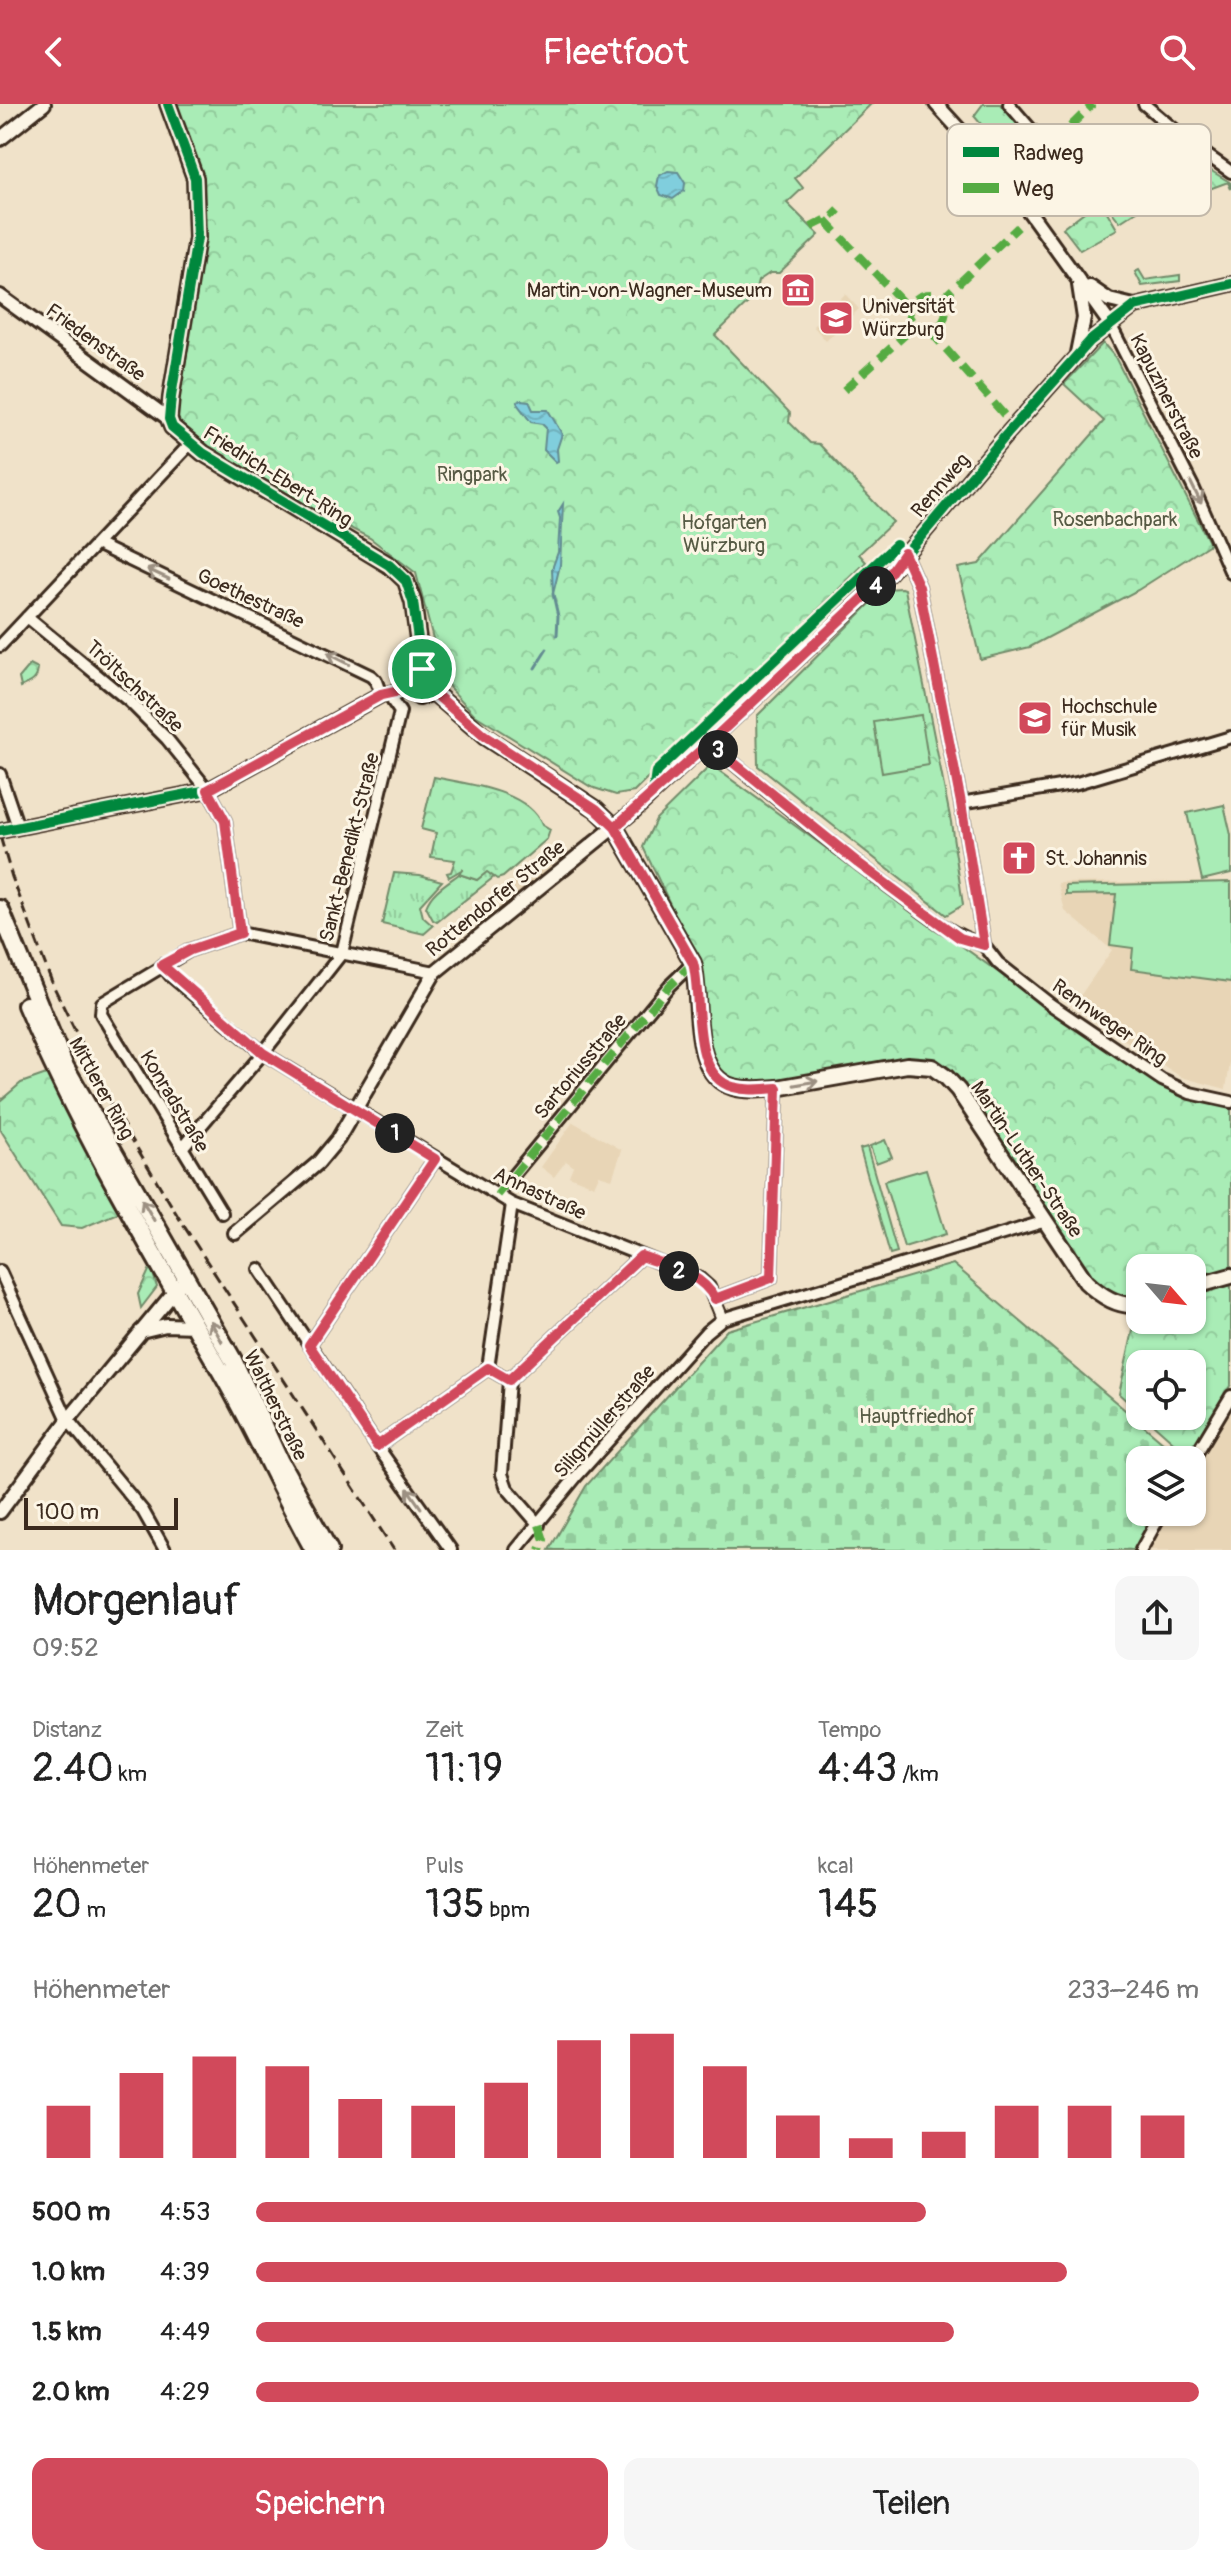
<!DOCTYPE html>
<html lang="de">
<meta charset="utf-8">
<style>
body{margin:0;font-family:Pangolin,sans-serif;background:#f6f6f6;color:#222;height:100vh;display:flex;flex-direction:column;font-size:30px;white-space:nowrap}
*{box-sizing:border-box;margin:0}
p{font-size:26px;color:#767676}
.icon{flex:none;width:44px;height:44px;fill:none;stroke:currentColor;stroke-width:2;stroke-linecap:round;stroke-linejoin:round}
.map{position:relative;height:1446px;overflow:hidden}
.details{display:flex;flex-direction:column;background:#fff;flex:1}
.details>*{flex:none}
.needle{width:52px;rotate:118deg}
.buttons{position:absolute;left:1126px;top:1150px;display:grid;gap:16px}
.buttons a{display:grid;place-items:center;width:80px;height:80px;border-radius:16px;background:#fff;box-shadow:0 2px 6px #0004;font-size:40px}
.scale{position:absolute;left:24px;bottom:20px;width:154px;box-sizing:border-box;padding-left:8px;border:4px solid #3b2a1e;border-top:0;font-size:22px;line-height:28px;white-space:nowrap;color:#3b2a1e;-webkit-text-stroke:6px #fcf5e5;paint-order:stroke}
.pin{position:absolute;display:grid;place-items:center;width:68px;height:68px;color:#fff;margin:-34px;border:4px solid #fff;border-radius:50%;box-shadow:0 2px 8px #0007}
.km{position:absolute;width:40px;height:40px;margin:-20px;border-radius:50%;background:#222;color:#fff;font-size:22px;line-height:40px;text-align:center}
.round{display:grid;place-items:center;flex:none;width:84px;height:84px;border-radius:16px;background:#f6f6f6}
.summary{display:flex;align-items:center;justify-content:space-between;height:136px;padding:0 32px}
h1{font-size:44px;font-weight:600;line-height:60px}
.stats{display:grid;grid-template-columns:repeat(3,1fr);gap:12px;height:136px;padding:8px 32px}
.stats div{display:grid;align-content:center}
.stats b{font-size:40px;font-weight:600}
.stats small{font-size:22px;font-weight:400}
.stats p{font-size:22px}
.chart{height:224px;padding:16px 32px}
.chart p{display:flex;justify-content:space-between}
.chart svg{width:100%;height:144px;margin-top:8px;stroke:#d1495b;stroke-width:6}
.action{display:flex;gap:16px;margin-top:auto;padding:16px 32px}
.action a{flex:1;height:92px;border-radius:16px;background:#d1495b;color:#fff;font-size:32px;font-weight:600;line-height:92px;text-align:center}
.action a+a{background:#f6f6f6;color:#222}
ul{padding:0 32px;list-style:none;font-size:26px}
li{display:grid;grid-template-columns:128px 96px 1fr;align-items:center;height:60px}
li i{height:20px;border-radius:10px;background:#d1495b}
header{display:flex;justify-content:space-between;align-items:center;height:104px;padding:0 32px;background:#d1495b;color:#fff;font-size:36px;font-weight:600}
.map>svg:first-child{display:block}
.built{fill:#e8d5b6}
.grass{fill:url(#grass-tufts);stroke:#728b6a;stroke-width:2}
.cemetery{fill:url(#cemetery-stones);stroke:#728b6a;stroke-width:2}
.park{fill:url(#park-crowns);stroke:#728b6a;stroke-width:2}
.garden{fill:#a9ecb6;stroke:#728b6a;stroke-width:2}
.water{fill:url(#water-waves);stroke:#648c91;stroke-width:2}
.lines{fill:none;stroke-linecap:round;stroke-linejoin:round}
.stream{stroke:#648c91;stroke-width:3}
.minor-casing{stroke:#3b2a1e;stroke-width:16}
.tertiary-casing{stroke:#3b2a1e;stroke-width:18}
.secondary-casing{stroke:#3b2a1e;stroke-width:20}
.primary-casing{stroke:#3b2a1e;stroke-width:22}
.minor{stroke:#fcf5e5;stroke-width:10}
.tertiary{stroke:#fcf5e5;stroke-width:12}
.secondary{stroke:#fcf5e5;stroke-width:14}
.primary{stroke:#fcf5e5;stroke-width:16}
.rail{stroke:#3b2a1e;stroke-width:3;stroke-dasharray:12 6;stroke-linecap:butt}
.quiet{stroke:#55ab43;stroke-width:8;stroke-dasharray:16 8;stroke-linecap:butt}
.cycleway-casing{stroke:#fcf5e5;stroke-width:15}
.cycleway{stroke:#00873e;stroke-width:10}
.oneway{stroke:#9c9082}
.route-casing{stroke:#fff;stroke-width:16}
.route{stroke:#d1495b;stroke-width:10}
.labels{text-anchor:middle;stroke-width:6;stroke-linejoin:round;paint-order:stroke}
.poi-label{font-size:20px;fill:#3b2a1e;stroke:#fcf5e5;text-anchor:start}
.street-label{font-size:20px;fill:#3b2a1e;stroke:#fcf5e5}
.park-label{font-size:20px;fill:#565a44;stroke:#fcf5e5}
.key{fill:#fcf5e5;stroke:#c2b8a9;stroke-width:2}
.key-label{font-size:22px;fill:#3b2a1e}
</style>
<header><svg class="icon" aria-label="back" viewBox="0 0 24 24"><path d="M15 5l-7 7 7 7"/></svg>Fleetfoot<svg class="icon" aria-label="search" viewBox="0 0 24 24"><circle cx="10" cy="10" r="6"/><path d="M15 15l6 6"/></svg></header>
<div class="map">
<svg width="1231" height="1446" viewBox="0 0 1231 1446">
<defs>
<pattern id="grass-tufts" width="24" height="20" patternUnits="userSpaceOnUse" patternTransform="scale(2)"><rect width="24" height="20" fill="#a9ecb6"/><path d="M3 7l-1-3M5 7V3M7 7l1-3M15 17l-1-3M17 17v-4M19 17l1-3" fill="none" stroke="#92cb9c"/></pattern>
<pattern id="cemetery-stones" width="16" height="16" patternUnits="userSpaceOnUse" patternTransform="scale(2)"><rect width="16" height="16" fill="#a9ecb6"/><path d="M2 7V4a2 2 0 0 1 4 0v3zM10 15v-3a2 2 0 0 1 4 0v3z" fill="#92cb9c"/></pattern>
<pattern id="park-crowns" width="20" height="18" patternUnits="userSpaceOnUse" patternTransform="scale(2)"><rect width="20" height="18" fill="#a9ecb6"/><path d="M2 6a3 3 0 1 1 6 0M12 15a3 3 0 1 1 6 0" fill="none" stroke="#92cb9c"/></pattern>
<pattern id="water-waves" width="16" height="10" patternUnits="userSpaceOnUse" patternTransform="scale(2)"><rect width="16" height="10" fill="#80cedd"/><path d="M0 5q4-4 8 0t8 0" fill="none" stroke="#70b1bd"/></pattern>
</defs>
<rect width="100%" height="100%" fill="#f0e2c9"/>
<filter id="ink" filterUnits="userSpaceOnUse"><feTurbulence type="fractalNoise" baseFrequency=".0125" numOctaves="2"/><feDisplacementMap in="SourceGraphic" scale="16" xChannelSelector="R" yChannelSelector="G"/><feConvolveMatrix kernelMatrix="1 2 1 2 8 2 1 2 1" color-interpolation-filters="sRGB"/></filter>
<g filter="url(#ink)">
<path class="built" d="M 845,190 L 859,205 L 826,237 L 813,222 Z
M 544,752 L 552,762 L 517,790 L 510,781 Z
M 1231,777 L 1231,953 L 1226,985 L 1181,973 L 1073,902 L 1112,846 L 1065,807 L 1058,779 Z
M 573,1018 L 622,1046 L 612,1075 L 599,1071 L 594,1082 L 569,1072 L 573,1062 L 566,1057 L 554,1073 L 541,1063 Z
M 1231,1301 L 1231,1446 L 1148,1446 L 1168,1408 L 1192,1408 L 1192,1366 Z"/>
<path class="grass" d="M 487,767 L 494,773 L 437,818 L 433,816 L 426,803 C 431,788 447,779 459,770 L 477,776 Z
M 394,769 L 420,771 L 442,777 L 420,801 L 423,813 L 433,822 L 424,830 L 382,820 Z"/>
<path class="cemetery" d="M 953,1160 L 1184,1356 L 1140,1356 L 1140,1408 L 1159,1408 L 1137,1446 L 549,1446 L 586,1382 L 727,1226 Z"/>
<path class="park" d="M 175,0 L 871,0 L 795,74 L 803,84 L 787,99 L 819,131 L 779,169 L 770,169 L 758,177 L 754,193 L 715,231 L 790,309 L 789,318 L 810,339 L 819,340 L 893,418 L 859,450 L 866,458 L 634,688 L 616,691 L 591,683 L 475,611 L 449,583 L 438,554 L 416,469 L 370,434 L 217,356 L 173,322 L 203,137 L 204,75 Z
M 983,0 L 1000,0 L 1025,29 L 1004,47 L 974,12 Z
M 1153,31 L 1231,79 L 1231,85 L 1228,78 L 1193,91 Z
M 1143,55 L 1165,89 L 1120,118 L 1101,94 Z
M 1100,96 L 1117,125 L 1080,146 L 1063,124 Z
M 1103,239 L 1115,253 L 1210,440 L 1138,486 L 1030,543 L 980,555 L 958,464 L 979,460 L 1104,317 L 1064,280 Z
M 902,484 L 905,485 L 951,718 L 963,801 L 946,811 L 758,662 L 757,612 L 885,485 Z
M 30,561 L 38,565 C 37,577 31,578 21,583 L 19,574 Z
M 711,664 L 718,666 L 1088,933 L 1153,976 L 1188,994 L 1231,1004 L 1231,1169 L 1192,1179 L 1192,1164 L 1140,1164 L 1140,1193 L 1117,1194 L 1099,1182 L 958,985 L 932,964 L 806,976 L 731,980 L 709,951 L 699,861 L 643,743 L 656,715 L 707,665 Z
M 434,673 C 467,680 528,686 542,721 L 550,726 L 547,735 L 503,773 L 497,775 L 487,768 L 477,776 L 459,770 L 463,765 L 449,773 L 447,769 L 451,768 L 455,756 L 431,753 L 436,729 L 421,725 Z
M 52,968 L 97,1067 L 120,1108 L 82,1124 L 61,1122 L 0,1025 L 0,997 L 21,979 Z
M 151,1162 L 157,1183 L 141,1204 L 138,1190 Z
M 1231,1181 L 1231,1280 L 1190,1353 L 1144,1312 L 1192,1312 L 1192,1260 L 1140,1260 L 1140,1309 L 1119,1290 L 1136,1213 L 1140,1212 L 1140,1216 L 1192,1216 L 1192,1192 Z"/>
<path class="garden" d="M 1139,166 L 1145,176 L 1180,171 L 1180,177 L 1142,182 L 1135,168 Z
M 921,611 L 929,661 L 882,669 L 874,618 Z
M 1224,701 L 1231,731 L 1231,769 L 1202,776 L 1187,709 Z
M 1231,778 L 1231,878 L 1131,865 L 1133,844 L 1110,841 L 1116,790 L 1066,791 L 1066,782 Z
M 885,1036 L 892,1053 L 876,1059 L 870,1042 Z
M 867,1043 L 897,1148 L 890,1150 L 860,1045 Z
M 926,1065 L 946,1130 L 904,1143 L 884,1077 Z"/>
<path class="water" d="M 668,67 L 678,68 L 685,79 L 684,87 L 673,95 L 661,91 L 657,82 L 659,72 Z
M 521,296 L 529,297 L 533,306 L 548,306 L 562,330 L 557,345 L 558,357 L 556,358 L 544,346 L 546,324 L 542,320 L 531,318 L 518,301 L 517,298 Z
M 563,400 L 560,461 L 553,490 L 552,465 L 558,448 L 560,414 L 558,408 Z"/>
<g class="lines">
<path class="stream" d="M 553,490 L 558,512 L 557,531
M 535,564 L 547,545"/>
<defs>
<path id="minor" d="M 1009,0 L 1041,37
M 1144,0 L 1194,42 L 1231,68
M 1110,220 L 1194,385 L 1231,469
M 96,440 L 371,572 L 376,577 L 381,591
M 904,449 L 919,483 L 961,699 L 984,841 L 998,859 L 1050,900 L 1162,976 L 1190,989 L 1231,998
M 27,513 L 130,598 L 167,635 L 208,686 L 225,717 L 240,829
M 0,542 L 191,339
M 709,639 C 769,688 828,738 891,784 C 921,806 947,830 984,841
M 0,670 L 18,723
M 961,699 L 1077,679 L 1231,633
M 162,861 L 170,871 L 263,949 L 512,1100 L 700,1175 L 709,1183 L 722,1215
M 182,1044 L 263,949 L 342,849 L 400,608 L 393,598 L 392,588
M 497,1091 L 669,882 L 693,859
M 222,1109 L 101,910 L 102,899 L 190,846 L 240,829 L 435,868
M 259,1165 L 377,1342 L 451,1446
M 0,1167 L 68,1316 L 143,1407 L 165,1446
M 715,1195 L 771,1174 L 777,984
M 309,1241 L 435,1055
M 488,1264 L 512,1100
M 488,1264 L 509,1276
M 509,1276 L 641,1152
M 509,1276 L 502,1370 L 507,1384 L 539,1421
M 377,1342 L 488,1264
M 1192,1357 L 1231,1292
M 516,1446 L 576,1373 L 706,1228 L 722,1215 L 1046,1117
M 1141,1446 L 1162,1408"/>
<path id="tertiary" d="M 936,0 L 1010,81 L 1110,220
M 0,35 L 44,0
M 1090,183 L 1109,196 L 1134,202
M 0,192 L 169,315
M 1077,249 L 1084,214 L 1079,181
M 0,727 L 208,686 L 381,591 L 409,585
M 235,1129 L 318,1059 L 338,1035 L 435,868 L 635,706 L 890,469 L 1007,330 L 1090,237 L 1135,202 L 1231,180
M 141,1227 L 166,1221 L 195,1222
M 0,1408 L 68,1316 L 179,1182"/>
<path id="secondary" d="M 168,0 L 195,74 L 197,134 L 171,293 L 169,315 L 172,323 L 203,349 L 389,461 L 406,477 L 413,498 L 422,565
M 422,565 L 411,571 L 409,585 L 419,593 L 433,588
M 422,565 L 429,567 L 435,574 L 433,588
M 433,588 L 484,632 L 596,705 L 615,723 L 693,859 C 702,894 689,971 733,983 C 747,987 762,985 777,984 L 907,961 L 932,963 L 946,973 L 958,986 L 1086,1178 C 1100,1191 1119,1205 1140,1200
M 1192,1183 L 1231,1172"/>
<path id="primary" d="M 0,805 L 64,961 L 233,1256 L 280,1358 L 329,1446
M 26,901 C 81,1030 154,1151 224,1273 C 256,1329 282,1389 314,1446"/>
</defs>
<use href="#minor" class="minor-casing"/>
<use href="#tertiary" class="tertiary-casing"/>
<use href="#secondary" class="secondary-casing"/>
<use href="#primary" class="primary-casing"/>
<use href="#minor" class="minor"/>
<use href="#tertiary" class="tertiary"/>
<use href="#secondary" class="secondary"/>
<use href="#primary" class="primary"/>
<path class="rail" d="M 0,732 L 12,773 L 53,881 L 110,999 L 182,1119 L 394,1446"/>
<path class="quiet" d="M 1019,73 L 1093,0
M 825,116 L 909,205
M 811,123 L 833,112 L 839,106
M 931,190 C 917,190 909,198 909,212 L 915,222 C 930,231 945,224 946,206
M 941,196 L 1018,123
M 930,227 L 1006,313
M 844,286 L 915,222
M 497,1091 L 669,882 L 693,859
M 539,1421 L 544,1436 L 540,1446"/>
<defs>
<path id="cycleway" d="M 168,0 L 195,74 L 197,134 L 171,293 L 169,315 L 172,323 L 203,349 L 389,461 L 406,477 L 413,498 L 422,565
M 433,588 C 490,643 559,671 615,723 L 890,469 L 1007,330 L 1090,237 L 1135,202 L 1231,180
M 653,689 L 656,668 L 896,441
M 0,727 L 208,686 L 381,591 L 409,585"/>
</defs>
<use href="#cycleway" class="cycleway-casing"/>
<use href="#cycleway" class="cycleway"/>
</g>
<defs><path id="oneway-shaft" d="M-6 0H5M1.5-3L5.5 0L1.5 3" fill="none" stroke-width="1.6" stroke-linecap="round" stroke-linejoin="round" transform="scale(2)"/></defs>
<g class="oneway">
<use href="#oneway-shaft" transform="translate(1196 389) rotate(64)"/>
<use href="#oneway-shaft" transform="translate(158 470) rotate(-155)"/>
<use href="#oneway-shaft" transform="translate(338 555) rotate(-153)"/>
<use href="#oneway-shaft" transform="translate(806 979) rotate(-10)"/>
<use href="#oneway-shaft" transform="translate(148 1106) rotate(-120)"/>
<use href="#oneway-shaft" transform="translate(216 1227) rotate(-119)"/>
<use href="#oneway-shaft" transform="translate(414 1394) rotate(-125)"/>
</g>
</g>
<g class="lines" filter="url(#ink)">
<defs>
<path id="route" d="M 422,565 L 411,571 L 409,585 L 381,591 L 208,686 L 225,717 L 240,829 L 190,846 L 162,861 L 263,949 L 435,1055 L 309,1241 L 377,1342 L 488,1264 L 509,1276 L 641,1152 C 667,1162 701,1168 715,1195 L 771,1174 L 777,984 C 762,985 747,987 733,983 C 689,971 703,894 693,859 L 615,723 L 709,639 L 858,759 L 924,808 L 960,834 L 984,841 L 961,699 L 919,483 L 904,449 L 890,469 L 709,639 L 615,723 L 596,705 L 484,632 L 433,588 L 435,574 L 429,567 L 422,565"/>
</defs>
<use href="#route" class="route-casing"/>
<use href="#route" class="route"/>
</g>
<defs>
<symbol id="museum-square" viewBox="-11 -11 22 22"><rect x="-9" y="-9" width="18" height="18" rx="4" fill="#d1495b" stroke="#fcf5e5"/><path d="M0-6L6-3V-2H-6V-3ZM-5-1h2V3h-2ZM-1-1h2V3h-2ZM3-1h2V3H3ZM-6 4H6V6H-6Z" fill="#fff"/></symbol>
<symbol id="university-square" viewBox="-11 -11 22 22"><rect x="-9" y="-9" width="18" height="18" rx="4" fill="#d1495b" stroke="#fcf5e5"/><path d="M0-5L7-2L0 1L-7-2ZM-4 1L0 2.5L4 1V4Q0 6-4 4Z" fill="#fff"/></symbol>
<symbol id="church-square" viewBox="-11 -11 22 22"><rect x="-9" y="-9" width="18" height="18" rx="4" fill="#d1495b" stroke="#fcf5e5"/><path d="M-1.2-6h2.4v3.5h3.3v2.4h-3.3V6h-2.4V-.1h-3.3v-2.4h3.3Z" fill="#fff"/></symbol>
</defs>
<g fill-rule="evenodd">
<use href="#museum-square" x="778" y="166" width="40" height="40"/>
<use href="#university-square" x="816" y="194" width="40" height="40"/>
<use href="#university-square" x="1015" y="594" width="40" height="40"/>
<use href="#church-square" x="999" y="734" width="40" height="40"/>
</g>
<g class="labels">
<g class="poi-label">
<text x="772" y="193" text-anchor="end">Martin-von-Wagner-Museum</text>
<text x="862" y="209">Universität<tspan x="862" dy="23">Würzburg</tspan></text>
<text x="1061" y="609">Hochschule<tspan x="1061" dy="23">für Musik</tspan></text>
<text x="1045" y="761">St. Johannis</text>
</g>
<g class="street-label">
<text transform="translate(96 238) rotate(36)" y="7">Friedenstraße</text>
<text transform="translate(1167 292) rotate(63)" y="7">Kapuzinerstraße</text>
<text transform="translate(278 372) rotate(32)" y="7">Friedrich-Ebert-Ring</text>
<text transform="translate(940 381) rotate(-49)" y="7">Rennweg</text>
<text transform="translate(251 494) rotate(25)" y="7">Goethestraße</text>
<text transform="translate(135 582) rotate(43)" y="7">Tröltschstraße</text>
<text transform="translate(349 743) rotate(-76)" y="7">Sankt-Benedikt-Straße</text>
<text transform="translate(495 794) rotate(-39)" y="7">Rottendorfer Straße</text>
<text transform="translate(1110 918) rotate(35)" y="7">Rennweger Ring</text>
<text transform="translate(580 962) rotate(-50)" y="7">Sartoriusstraße</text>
<text transform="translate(102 984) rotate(61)" y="7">Mittlerer Ring</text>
<text transform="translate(175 997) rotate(59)" y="7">Konradstraße</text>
<text transform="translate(1027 1055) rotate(56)" y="7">Martin-Luther-Straße</text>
<text transform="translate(540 1089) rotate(25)" y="7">Annastraße</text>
<text transform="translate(276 1301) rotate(64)" y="7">Waltherstraße</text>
<text transform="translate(604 1317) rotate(-49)" y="7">Siligmüllerstraße</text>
</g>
<g class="park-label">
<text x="472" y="377">Ringpark</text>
<text x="1115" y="422">Rosenbachpark</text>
<text x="724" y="425">Hofgarten<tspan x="724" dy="23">Würzburg</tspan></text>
<text x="917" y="1319">Hauptfriedhof</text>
</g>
</g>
<rect x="947" y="20" width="264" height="92" rx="12" class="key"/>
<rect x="963" y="43" width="36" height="10" fill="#00873e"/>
<rect x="963" y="79" width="36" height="10" fill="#55ab43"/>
<g class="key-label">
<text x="1013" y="56">Radweg</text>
<text x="1013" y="92">Weg</text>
</g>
</svg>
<div class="buttons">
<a><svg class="needle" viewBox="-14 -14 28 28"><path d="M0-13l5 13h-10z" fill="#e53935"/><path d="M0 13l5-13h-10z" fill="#767676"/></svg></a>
<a><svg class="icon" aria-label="locate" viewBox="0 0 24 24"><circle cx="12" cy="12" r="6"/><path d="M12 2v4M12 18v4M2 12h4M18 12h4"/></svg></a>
<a><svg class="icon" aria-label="layers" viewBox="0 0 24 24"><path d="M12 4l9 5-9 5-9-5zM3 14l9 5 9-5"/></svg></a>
</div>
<div class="scale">100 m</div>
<div class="pin" style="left:422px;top:565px;background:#1e9e55"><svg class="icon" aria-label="arrive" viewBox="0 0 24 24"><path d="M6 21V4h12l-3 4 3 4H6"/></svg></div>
<b class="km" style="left:395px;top:1029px">1</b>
<b class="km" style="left:679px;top:1167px">2</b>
<b class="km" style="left:718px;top:646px">3</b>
<b class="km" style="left:876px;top:482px">4</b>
</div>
<section class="details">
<div class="summary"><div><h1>Morgenlauf</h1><p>09:52</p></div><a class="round"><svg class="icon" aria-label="share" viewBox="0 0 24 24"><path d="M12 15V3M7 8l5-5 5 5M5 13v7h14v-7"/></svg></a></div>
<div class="stats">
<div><p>Distanz</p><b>2.40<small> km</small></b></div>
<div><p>Zeit</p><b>11:19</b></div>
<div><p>Tempo</p><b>4:43<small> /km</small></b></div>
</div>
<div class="stats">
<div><p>Höhenmeter</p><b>20<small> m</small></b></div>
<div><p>Puls</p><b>135<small> bpm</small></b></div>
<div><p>kcal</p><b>145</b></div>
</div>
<div class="chart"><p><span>Höhenmeter</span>233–246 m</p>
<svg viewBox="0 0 160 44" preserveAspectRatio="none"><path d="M5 44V28M15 44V18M25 44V13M35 44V16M45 44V26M55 44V28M65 44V21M75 44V8M85 44V6M95 44V16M105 44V31M115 44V38M125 44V36M135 44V28M145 44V28M155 44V31"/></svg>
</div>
<ul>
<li><b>500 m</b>4:53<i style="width:71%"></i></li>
<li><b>1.0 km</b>4:39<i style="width:86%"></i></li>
<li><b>1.5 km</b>4:49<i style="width:74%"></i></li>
<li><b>2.0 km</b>4:29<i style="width:100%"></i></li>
</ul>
<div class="action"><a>Speichern</a><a>Teilen</a></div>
</section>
